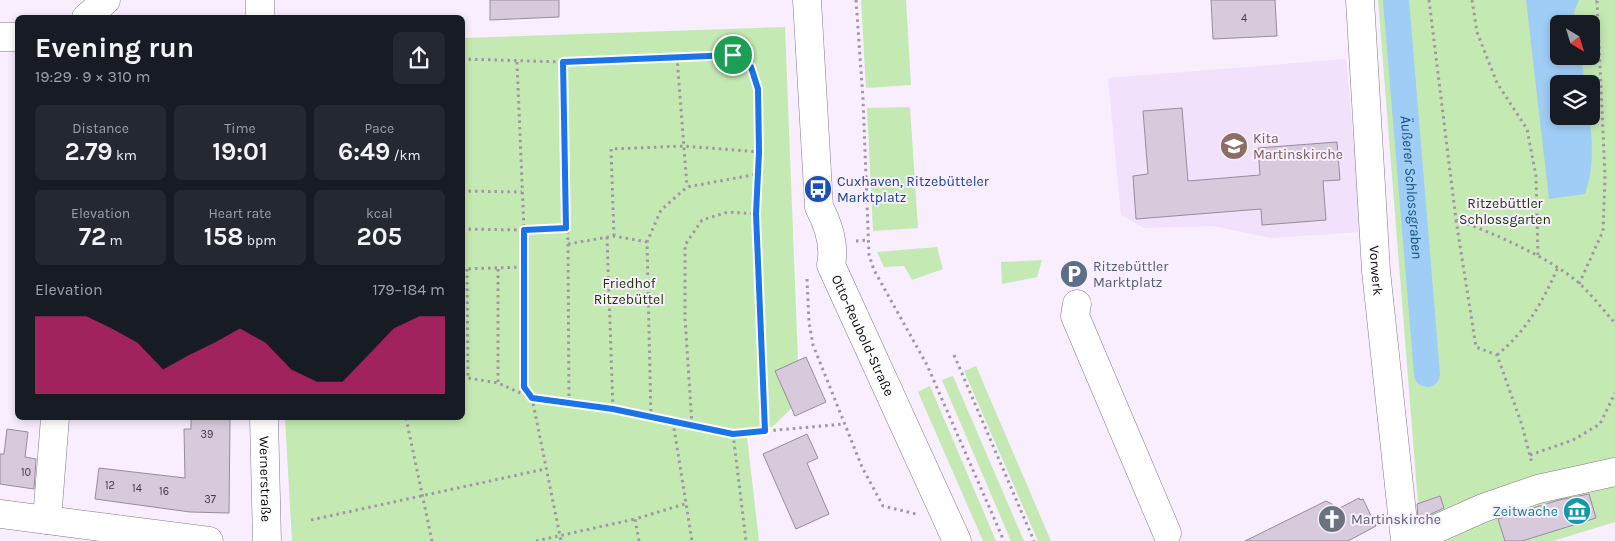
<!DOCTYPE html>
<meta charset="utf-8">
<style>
body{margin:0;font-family:Karla,sans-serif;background:#242831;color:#f1f3f6;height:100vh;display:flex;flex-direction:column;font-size:19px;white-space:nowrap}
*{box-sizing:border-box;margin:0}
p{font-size:16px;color:#9ea1a6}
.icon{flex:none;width:28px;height:28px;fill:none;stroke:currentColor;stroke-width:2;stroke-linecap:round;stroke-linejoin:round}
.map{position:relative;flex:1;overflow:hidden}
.panel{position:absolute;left:15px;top:15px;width:450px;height:405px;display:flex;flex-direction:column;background:#171b24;border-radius:8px;box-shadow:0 2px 8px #0003}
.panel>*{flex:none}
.needle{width:32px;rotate:142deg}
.controls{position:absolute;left:1550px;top:15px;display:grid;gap:10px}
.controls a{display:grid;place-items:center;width:50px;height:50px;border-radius:8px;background:#171b24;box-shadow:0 2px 8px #0003;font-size:25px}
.pin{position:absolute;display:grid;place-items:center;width:42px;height:42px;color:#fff;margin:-21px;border:2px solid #fff;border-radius:50%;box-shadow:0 1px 5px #0007}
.round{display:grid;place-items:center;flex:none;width:52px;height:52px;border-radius:8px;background:#242831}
.headline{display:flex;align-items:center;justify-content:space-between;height:85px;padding:0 20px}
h1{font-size:28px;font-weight:700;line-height:38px}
.figures{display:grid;grid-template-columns:repeat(3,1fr);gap:8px;height:85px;padding:5px 20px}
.figures div{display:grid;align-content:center;border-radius:8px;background:#242831;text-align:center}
.figures b{font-size:25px;font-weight:700}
.figures small{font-size:14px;font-weight:400}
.figures p{font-size:14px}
.chart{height:140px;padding:10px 20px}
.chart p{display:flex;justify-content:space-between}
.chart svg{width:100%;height:90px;margin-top:5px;fill:#db2777;opacity:.7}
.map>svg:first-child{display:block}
.built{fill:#f1e1fb}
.green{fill:#c5e9b3;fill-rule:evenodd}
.water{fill:#a0cdf5}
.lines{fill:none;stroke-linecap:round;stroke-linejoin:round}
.canal{stroke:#a0cdf5;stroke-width:26}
.building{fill:#d7cadc;stroke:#978b9c}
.minor-casing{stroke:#83798a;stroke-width:29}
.path{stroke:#9f98a4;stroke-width:3;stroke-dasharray:2.5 4;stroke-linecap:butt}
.minor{stroke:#fff;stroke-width:28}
.route-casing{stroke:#fff;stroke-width:10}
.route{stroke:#1a73e8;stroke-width:6}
.labels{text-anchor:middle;stroke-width:4;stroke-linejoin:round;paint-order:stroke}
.number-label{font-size:11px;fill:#403a43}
.education-label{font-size:14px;fill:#785e54;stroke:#f8eefe;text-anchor:start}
.transit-label{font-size:14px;fill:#164399;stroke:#f8eefe;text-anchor:start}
.park-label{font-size:14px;fill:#173800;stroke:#f8eefe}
.service-label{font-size:14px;fill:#4e5e75;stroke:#f8eefe;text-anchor:start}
.street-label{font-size:14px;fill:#0d0a10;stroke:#f8eefe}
.culture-label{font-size:14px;fill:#0d838f;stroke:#f8eefe;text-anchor:end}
.worship-label{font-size:14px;fill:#5b616d;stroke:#f8eefe;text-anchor:start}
.water-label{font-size:15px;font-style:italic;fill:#19527d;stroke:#f8eefe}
</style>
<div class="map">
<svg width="1615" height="541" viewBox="0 0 1615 541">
<rect width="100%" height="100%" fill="#f8eefe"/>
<path class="built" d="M 1346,59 L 1362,232 L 1271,238 L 1213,226 L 1144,228 L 1121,215 L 1108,78 Z"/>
<path class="green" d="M 861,0 L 906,0 L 911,85 L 866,88 Z
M 1378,0 L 1615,0 L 1615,522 L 1553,541 L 1421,541 ZM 1559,24 L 1591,24 L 1591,56 L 1559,56 ZM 1559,84 L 1591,84 L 1591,116 L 1559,116 Z
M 785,27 L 798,361 L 792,408 L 772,427 L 746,428 L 759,541 L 292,541 L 285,418 L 462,418 L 463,38 Z
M 910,107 L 918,228 L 873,231 L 867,108 Z
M 937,247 L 943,269 L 912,280 L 904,266 L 884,267 L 877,252 Z
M 1042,260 L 1037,277 L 1002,284 L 1001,262 Z
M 976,366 L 1051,541 L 1038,541 L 964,371 Z
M 953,376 L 1024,541 L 1011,541 L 942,380 Z
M 930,386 L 996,541 L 983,541 L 918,392 Z"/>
<path class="water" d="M 1526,0 L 1579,0 L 1574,12 L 1576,24 L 1559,24 L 1559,56 L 1581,56 L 1585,84 L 1559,84 L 1559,116 L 1589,116 C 1593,143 1594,168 1585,194 L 1549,199 Z"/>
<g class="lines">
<path class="canal" id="s1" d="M 1396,0 L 1427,374"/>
</g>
<path class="building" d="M 490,0 L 559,0 L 559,17 L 490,20 Z
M 1211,0 L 1275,0 L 1277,36 L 1213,39 Z
M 1182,108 L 1188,181 L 1260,175 L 1258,148 L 1337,142 L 1340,180 L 1323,181 L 1326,220 L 1262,225 L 1261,209 L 1136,219 L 1133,176 L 1148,174 L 1143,111 Z
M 806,357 L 826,402 L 795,416 L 775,371 Z
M 191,418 L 230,418 L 229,513 L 190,512 L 95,499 L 99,468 L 185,478 L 184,429 L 191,429 Z
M 7,429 L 28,432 L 25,457 L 36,459 L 34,489 L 0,484 L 0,454 L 4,454 Z
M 807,434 L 818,458 L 807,463 L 829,514 L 796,529 L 763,454 Z
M 1589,494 L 1596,518 L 1522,541 L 1505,541 L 1498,519 L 1559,500 Z
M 1440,496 L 1444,508 L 1418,520 L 1417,504 Z
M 1359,498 L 1360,500 L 1363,499 L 1376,526 L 1348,541 L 1245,541 L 1326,501 L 1332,504 L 1336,510 Z"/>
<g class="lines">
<defs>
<g id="minor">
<path d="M 260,0 L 260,18"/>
<path id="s2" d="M 807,0 L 819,207 C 828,224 835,246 831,265 L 957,541"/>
<path id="s3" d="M 1360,0 L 1376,271 L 1405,541"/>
<path d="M 86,18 L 106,0"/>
<path d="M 0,37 L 18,37"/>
<path d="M 1077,304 L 1075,316 L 1167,533"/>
<path id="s4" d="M 264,418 L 267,541"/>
<path d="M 0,514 L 209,541"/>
<path d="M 47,520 L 55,418"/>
<path d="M 1409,541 L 1483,508 L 1538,489 L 1615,472"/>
</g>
</defs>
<use href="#minor" class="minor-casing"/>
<path class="path" d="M 856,0 L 863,99 L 869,255 L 874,270 L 927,365 L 1004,541
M 1429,0 L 1456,220 C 1492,232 1550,258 1579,283 C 1592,295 1603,310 1615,323
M 1472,0 L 1477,32 L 1497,83 L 1527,129 L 1536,176 L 1538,257
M 677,57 L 687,187
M 462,59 L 563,62 L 733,55 L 751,67 L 758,89 L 759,152 L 756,214 L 765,431
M 517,62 L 524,230 L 524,387 L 532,398 L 561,541
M 563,62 L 568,244 L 569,401
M 462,191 L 522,192
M 1456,220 L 1476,347 L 1497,355 L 1522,425 L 1532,464
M 462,229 L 524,230 L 566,228
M 614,236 L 611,149 L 684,146 L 759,152
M 607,237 L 613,409
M 856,241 L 868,240
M 568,244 L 614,236 L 647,242
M 462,269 L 523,267
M 467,269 L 468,378
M 498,269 L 498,383
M 807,279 L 809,322 L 813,345 L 862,467 L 883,506 L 916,514
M 1579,284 L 1603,231 L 1605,176 L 1597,1 L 1601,0
M 954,355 L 1034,541
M 1497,355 C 1528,329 1542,303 1558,267
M 462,377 L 498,383 L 532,398 L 613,409 L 733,434 L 844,424
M 406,418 L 432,541
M 651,418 L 647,242 L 661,210 L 687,187 L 758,174
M 673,422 L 692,541
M 692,425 L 685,318 L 685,245 L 702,220 L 728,212 L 756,214
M 733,434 L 746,541
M 1530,455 L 1573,440 L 1600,424 L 1615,393
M 311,520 L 545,469
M 536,541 L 635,519
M 639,541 L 635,519 L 685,504"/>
<use href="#minor" class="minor"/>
</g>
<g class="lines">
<defs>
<path id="route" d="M 733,55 L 751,67 L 758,89 L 759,152 L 756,214 L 765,431 L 733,434 L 613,409 L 532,398 L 524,387 L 524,230 L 566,228 L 563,62 Z"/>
</defs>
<use href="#route" class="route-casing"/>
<use href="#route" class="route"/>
</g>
<defs>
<symbol id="school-disc" viewBox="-11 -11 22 22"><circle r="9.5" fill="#8d6e63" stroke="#f8eefe"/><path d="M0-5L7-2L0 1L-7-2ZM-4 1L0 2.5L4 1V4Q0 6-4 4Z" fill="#fff"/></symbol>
<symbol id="bus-disc" viewBox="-11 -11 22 22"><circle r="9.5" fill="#1a4fb4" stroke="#f8eefe"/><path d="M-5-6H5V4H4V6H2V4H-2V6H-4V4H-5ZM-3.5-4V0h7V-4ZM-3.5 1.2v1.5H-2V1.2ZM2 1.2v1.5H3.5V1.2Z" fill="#fff"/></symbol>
<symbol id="parking-disc" viewBox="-11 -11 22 22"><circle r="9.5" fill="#5c6f8a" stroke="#f8eefe"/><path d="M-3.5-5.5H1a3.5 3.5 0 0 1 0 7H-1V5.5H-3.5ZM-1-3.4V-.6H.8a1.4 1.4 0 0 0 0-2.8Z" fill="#fff"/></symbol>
<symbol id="museum-disc" viewBox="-11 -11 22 22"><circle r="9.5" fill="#0f9aa8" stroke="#f8eefe"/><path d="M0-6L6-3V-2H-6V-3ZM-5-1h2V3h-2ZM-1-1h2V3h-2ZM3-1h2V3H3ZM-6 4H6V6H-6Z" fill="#fff"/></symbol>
<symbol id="church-disc" viewBox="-11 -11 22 22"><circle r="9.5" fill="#6b7280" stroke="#f8eefe"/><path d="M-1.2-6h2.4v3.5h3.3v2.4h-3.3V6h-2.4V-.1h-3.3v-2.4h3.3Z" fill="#fff"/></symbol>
</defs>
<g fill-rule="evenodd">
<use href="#school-disc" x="1218" y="130" width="32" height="32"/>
<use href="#bus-disc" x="802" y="173" width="32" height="32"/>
<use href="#parking-disc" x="1058" y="258" width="32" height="32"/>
<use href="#museum-disc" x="1561" y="495" width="32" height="32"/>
<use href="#church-disc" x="1316" y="503" width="32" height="32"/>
</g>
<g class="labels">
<g class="number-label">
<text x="1244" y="22">4</text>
<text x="207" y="438">39</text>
<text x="26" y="476">10</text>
<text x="110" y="489">12</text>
<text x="137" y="492">14</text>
<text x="164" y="495">16</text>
<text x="210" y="503">37</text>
</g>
<g class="education-label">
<text x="1253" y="143">Kita<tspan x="1253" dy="16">Martinskirche</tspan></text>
</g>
<g class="transit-label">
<text x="837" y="186">Cuxhaven, Ritzebütteler<tspan x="837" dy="16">Marktplatz</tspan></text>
</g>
<g class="park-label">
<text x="1505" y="208">Ritzebüttler<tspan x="1505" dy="16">Schlossgarten</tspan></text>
<text x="629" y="288">Friedhof<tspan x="629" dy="16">Ritzebüttel</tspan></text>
</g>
<g class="service-label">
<text x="1093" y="271">Ritzebüttler<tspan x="1093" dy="16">Marktplatz</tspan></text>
</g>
<g class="street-label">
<text dy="5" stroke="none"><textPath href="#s3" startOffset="271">Vorwerk</textPath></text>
<text dy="5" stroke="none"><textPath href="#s2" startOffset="345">Otto-Reubold-Straße</textPath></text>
<text dy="5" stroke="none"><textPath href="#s4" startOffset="61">Wernerstraße</textPath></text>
</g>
<g class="culture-label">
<text x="1558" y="516">Zeitwache</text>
</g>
<g class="worship-label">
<text x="1351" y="524">Martinskirche</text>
</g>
<g class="water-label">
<text dy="5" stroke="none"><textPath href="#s1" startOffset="188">Äußerer Schlossgraben</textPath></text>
</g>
</g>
</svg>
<div class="controls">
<a><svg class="needle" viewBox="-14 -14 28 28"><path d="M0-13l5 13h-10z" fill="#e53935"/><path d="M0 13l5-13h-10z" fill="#9ea1a6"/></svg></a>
<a><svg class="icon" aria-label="layers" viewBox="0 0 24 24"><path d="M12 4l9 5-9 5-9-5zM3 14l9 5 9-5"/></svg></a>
</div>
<div class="pin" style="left:733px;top:55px;background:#1e9e55"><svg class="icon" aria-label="arrive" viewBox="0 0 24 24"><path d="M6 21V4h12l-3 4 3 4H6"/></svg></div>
<section class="panel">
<div class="headline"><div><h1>Evening run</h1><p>19:29 · 9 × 310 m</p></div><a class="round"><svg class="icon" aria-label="share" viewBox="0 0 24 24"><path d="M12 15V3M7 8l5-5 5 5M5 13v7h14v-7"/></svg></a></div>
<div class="figures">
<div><p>Distance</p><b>2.79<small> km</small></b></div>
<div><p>Time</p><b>19:01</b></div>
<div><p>Pace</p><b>6:49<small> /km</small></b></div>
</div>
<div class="figures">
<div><p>Elevation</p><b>72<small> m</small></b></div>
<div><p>Heart rate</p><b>158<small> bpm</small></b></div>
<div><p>kcal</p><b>205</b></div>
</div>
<div class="chart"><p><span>Elevation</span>179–184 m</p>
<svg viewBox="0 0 160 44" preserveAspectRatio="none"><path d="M0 44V6L10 6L20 6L30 12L40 19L50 32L60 25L70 19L80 12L90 19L100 32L110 38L120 38L130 25L140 12L150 6L160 6V44z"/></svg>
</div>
</section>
</div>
